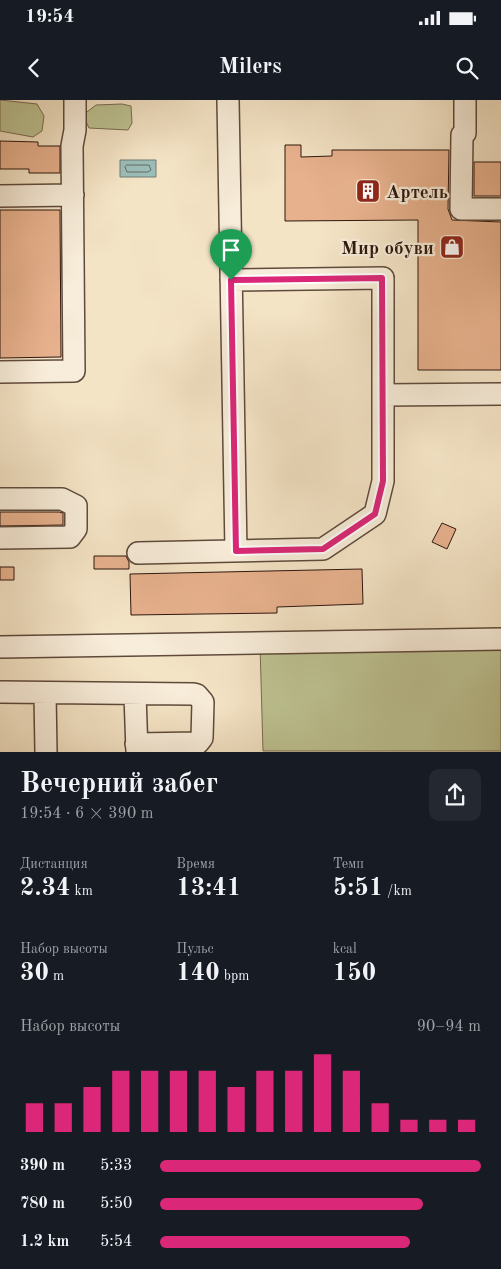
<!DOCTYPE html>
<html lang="ru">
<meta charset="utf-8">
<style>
body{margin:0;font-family:"Old Standard TT",serif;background:#242831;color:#f1f3f6;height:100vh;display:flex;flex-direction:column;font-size:19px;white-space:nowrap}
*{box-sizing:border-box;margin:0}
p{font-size:16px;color:#9ea1a6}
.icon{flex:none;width:28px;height:28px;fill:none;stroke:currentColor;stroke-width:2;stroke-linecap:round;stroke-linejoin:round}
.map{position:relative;height:652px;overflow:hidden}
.panel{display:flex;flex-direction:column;background:#171b24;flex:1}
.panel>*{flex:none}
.pin{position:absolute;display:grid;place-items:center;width:42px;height:42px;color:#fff;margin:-51px -21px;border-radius:50% 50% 50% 0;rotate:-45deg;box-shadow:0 0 5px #0007}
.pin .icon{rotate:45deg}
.round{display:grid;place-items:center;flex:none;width:52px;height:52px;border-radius:10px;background:#242831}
.overview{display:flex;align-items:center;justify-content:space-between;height:85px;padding:0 20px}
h1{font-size:28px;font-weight:700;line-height:38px}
.metrics{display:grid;grid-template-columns:repeat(3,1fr);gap:8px;height:85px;padding:5px 20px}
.metrics div{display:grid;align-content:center}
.metrics b{font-size:25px;font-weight:700}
.metrics small{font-size:14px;font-weight:400}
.metrics p{font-size:14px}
.chart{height:140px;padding:10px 20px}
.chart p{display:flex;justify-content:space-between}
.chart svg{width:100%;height:90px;margin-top:5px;stroke:#db2777;stroke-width:6}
ul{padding:0 20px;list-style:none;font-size:16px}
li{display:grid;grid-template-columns:80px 60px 1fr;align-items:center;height:38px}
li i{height:12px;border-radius:6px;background:#db2777}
.status{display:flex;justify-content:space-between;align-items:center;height:35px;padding:0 25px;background:#171b24;direction:ltr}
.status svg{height:14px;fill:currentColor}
header{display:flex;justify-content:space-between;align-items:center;height:65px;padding:0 20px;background:#171b24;font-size:22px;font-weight:700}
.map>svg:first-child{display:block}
.green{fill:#bec393;stroke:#766c50}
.water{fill:#9cbeb9;stroke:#707b74}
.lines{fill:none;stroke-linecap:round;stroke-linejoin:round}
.shore{stroke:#646a63;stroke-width:1}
.building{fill:#e7b18d;stroke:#2d160d}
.minor-casing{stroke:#5f4a3b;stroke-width:24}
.minor{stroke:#f8edda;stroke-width:21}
.route-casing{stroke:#fff;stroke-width:10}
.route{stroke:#db2777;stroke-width:6}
.labels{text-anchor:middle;stroke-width:4.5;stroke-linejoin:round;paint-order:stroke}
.poi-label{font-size:19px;font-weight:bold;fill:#2d160d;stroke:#f8edda;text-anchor:start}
</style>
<div class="status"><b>19:54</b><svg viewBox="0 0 49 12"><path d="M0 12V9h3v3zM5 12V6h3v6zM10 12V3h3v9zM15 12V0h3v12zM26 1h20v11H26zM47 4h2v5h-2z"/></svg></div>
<header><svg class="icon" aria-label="back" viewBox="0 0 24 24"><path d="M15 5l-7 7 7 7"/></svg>Milers<svg class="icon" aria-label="search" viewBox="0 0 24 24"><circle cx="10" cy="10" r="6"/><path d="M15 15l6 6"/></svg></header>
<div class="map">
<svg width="501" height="652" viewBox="0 0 501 652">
<rect width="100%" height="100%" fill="#f4e4c6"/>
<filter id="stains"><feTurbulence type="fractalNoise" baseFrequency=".004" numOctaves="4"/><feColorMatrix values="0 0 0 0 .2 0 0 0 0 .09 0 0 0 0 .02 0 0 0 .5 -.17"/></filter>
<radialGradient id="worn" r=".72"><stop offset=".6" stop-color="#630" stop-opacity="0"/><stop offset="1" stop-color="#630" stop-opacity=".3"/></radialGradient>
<path class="green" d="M 0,0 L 37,4 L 44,16 L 42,31 L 33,37 L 0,31 Z
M 122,4 L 131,6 L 132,23 L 128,30 L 89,28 L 83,15 L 96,5 Z
M 501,542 L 501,651 L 263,651 L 260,545 Z"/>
<path class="water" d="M 120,60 L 156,60 L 156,77 L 120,77 Z"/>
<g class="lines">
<path class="shore" d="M 127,65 L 149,65 L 151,70 L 148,72 L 127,72 L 125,67 Z"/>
</g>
<path class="building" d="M 0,41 L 38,42 L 38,46 L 60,46 L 60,73 L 29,73 L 29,69 L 0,69 Z
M 285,45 L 301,45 L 301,57 L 332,56 L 332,50 L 449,50 L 448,109 L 452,120 L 501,122 L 501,270 L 418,270 L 418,120 L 285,121 Z
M 474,62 L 501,62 L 501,96 L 474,96 Z
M 0,110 L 60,110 L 61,257 L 0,258 Z
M 0,412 L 59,412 L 63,413 L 63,425 L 0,426 Z
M 442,423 L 456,429 L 447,449 L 432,442 Z
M 94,456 L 126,456 L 129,462 L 129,469 L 94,469 Z
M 0,467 L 14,467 L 14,480 L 0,480 Z
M 362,469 L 363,504 L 277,507 L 277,513 L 131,515 L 130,474 Z"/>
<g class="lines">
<defs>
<path id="minor" d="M 228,0 L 236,451
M 465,0 L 465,33 L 462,35 L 461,109 L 501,109
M 0,96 L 73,95
M 0,272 L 74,271 L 72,46 L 75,30 L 75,0
M 383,295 L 501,294
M 0,399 L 62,399 L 76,406 L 76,429 L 70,437 L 0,438
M 138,453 L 323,449 L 375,414 L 383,381 L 383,178 L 231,180
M 0,547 L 501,539
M 0,592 L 193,594 L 197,595 L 203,602 L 202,638 L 198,643 L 136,644
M 45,594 L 46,652
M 135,595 L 137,652"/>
</defs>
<use href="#minor" class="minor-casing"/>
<use href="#minor" class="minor"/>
</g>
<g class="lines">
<defs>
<path id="route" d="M 382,178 L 383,381 L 375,414 L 323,449 L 236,451 L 231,180 Z"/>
</defs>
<use href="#route" class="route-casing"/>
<use href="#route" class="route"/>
</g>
<defs>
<symbol id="building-square" viewBox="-11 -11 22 22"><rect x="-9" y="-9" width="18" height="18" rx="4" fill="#8f2418" stroke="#f8edda"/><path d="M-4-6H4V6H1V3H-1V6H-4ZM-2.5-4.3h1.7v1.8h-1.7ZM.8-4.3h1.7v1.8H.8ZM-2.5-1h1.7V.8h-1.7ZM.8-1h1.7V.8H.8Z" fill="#fff"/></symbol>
<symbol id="shop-square" viewBox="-11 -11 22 22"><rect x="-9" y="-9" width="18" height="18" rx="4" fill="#8f2418" stroke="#f8edda"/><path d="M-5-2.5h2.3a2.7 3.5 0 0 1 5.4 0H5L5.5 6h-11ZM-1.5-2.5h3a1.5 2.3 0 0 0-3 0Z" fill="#fff"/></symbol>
</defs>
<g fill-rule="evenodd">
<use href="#building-square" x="354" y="77" width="28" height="28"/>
<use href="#shop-square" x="438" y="133" width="28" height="28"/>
</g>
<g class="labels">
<g class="poi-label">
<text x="386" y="98">Артель</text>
<text x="434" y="154" text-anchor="end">Мир обуви</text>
</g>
</g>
<rect width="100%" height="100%" filter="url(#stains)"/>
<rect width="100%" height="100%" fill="url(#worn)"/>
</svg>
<div class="pin" style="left:231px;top:180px;background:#1e9e55"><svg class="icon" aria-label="arrive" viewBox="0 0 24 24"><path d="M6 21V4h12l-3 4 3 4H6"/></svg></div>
</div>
<section class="panel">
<div class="overview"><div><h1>Вечерний забег</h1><p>19:54 · 6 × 390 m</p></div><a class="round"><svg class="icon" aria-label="share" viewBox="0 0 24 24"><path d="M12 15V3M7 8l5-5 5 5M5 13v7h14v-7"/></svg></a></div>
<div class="metrics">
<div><p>Дистанция</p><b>2.34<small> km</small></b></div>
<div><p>Время</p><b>13:41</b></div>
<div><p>Темп</p><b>5:51<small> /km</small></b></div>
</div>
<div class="metrics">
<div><p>Набор высоты</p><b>30<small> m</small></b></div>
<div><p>Пульс</p><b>140<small> bpm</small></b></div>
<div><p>kcal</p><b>150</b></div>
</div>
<div class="chart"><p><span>Набор высоты</span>90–94 m</p>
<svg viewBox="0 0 160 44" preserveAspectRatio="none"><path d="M5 44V30M15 44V30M25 44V22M35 44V14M45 44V14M55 44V14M65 44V14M75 44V22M85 44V14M95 44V14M105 44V6M115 44V14M125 44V30M135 44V38M145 44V38M155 44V38"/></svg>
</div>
<ul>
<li><b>390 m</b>5:33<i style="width:100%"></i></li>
<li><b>780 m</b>5:50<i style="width:82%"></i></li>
<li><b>1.2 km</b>5:54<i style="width:78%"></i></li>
</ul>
</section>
